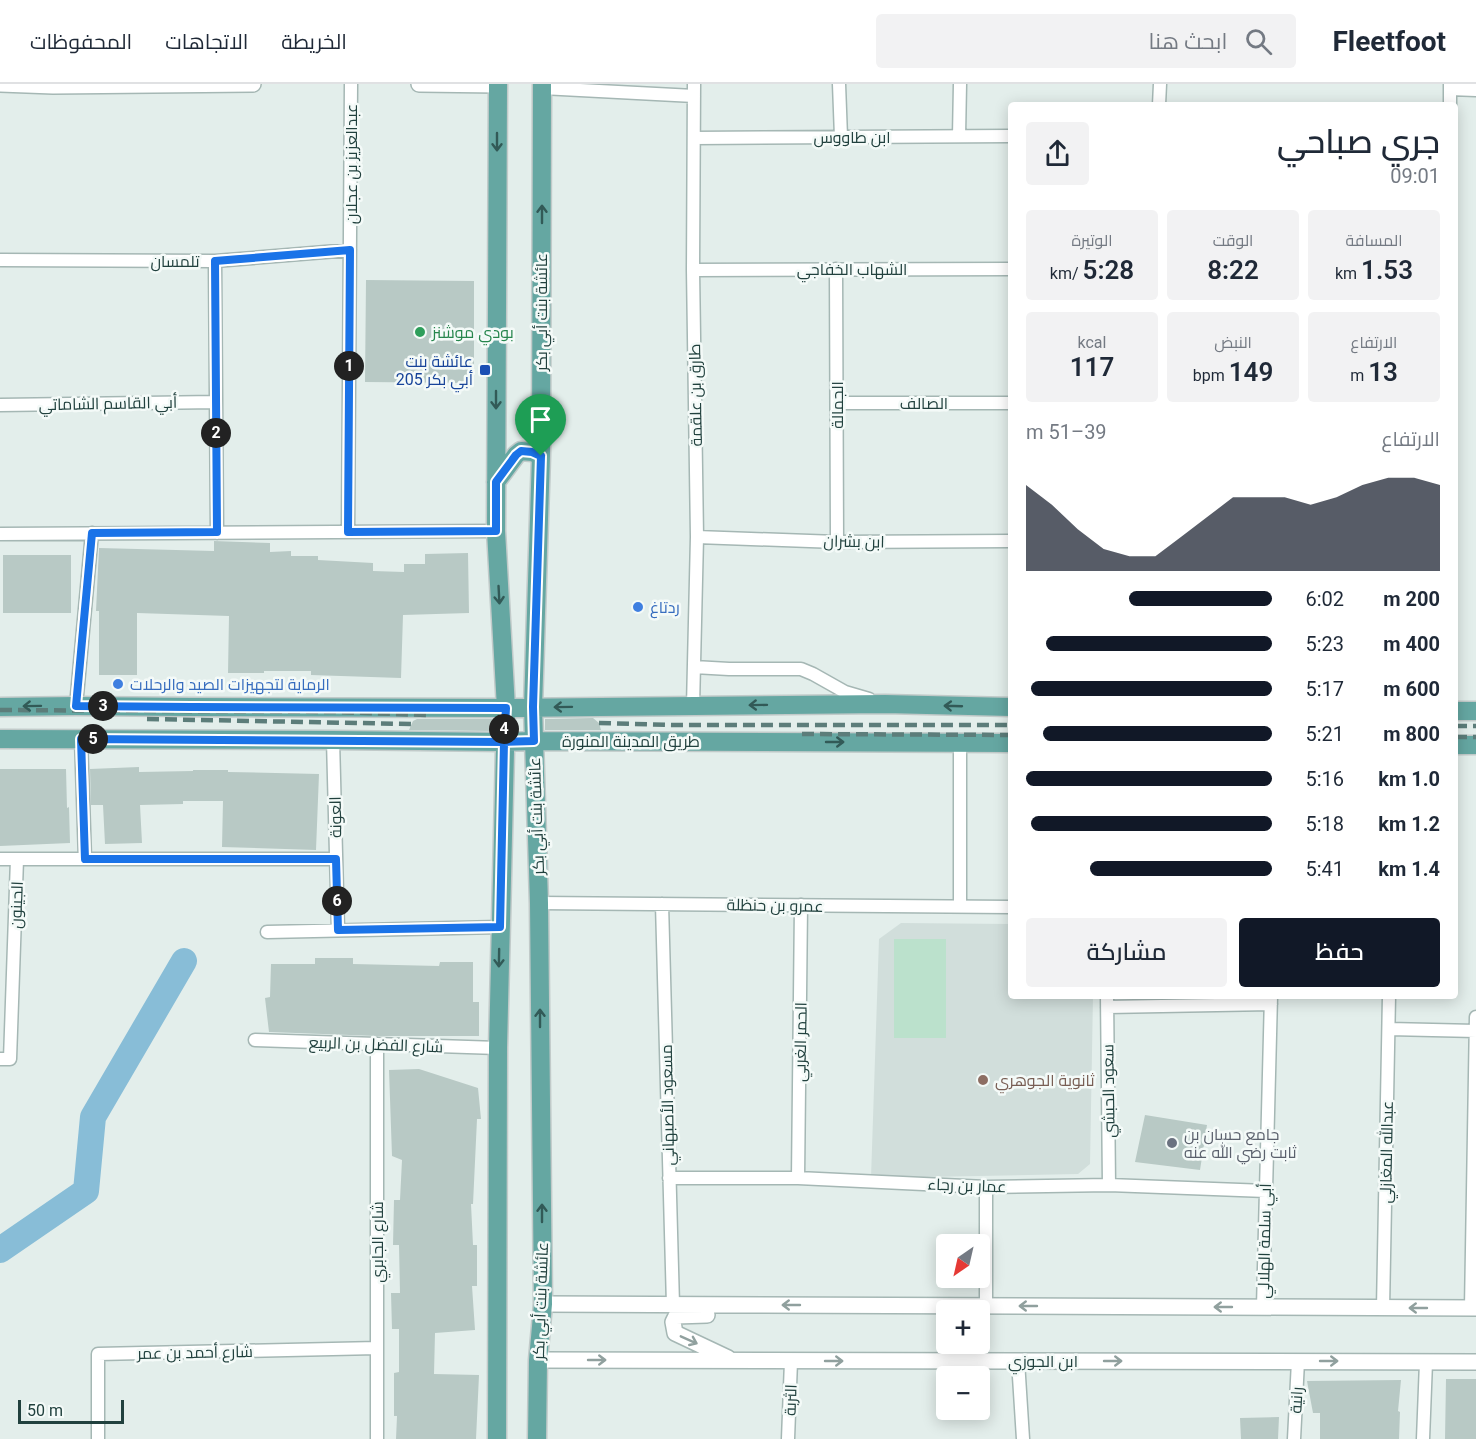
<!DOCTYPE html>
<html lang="ar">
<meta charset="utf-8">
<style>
body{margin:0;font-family:Roboto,Cairo,sans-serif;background:#f2f2f3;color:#1f2937;direction:rtl;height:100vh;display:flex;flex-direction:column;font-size:22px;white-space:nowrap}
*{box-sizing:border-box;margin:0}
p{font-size:20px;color:#747a83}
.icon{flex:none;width:33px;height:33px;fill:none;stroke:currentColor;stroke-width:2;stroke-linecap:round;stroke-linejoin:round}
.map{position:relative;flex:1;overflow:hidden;direction:ltr}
.side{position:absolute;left:1008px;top:18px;width:450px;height:897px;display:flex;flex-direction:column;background:#fff;border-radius:6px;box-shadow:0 3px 15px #0003;direction:rtl}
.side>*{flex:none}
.needle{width:39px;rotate:214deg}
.buttons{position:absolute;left:936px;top:1150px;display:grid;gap:12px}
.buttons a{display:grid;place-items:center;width:54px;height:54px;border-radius:6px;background:#fff;box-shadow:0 3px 15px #0003;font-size:30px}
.scale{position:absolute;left:18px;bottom:15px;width:106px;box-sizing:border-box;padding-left:6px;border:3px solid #21413e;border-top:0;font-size:16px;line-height:21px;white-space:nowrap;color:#21413e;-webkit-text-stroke:4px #f4faf8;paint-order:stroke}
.pin{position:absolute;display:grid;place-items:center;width:51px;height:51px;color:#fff;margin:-62px -26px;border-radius:50% 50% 50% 0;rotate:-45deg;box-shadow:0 0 6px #0007}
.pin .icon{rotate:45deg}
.km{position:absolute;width:30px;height:30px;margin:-15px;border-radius:50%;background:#222;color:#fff;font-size:16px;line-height:30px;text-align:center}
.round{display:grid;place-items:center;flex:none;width:63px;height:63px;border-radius:6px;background:#f2f2f3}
.headline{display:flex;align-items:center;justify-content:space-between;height:102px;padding:0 18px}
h1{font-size:33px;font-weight:600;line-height:45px}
.figures{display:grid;grid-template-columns:repeat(3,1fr);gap:9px;height:102px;padding:6px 18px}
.figures div{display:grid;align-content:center;border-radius:6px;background:#f2f2f3;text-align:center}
.figures b{font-size:26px;font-weight:600}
.figures small{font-size:16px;font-weight:400}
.figures p{font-size:16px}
.chart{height:168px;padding:12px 18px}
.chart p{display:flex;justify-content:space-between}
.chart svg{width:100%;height:108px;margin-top:6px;fill:#111827;opacity:.7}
.button{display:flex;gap:12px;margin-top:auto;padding:12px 18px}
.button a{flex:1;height:69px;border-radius:6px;background:#111827;color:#fff;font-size:24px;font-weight:600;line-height:69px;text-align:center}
.button a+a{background:#f2f2f3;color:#1f2937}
ul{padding:0 18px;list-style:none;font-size:20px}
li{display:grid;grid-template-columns:96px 72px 1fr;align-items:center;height:45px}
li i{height:15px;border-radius:8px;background:#111827}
header{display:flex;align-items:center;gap:36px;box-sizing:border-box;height:84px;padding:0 30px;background:#fff;border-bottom:2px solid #e0e1e3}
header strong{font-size:28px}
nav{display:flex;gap:33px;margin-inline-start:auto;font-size:21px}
.search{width:420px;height:54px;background:#f2f2f3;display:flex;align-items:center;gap:15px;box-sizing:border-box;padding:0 21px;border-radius:6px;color:#747a83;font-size:22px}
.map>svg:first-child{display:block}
.built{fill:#d1dedb}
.green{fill:#bbe1cc}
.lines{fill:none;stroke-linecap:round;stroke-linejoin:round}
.river{stroke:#88bdd7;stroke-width:26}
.building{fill:#b8c9c5}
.minor-casing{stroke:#a5b7b4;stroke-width:15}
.tertiary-casing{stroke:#a5b7b4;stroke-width:18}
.primary-casing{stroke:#c1cac9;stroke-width:21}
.minor{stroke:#fff;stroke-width:12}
.tertiary{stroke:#fff;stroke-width:15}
.primary{stroke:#65a7a2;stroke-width:18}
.rail{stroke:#5c7d7a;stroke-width:4.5;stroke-dasharray:12 6;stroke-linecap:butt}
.oneway{stroke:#325a57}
.oneway2{stroke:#90a09e}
.route-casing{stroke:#fff;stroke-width:12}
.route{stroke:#1a73e8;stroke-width:8}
.leisure-dot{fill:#2e9e5b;stroke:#f4faf8;stroke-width:2}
.transit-dot{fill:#1a4fb4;stroke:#f4faf8;stroke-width:2}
.shop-dot{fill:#3f7fe0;stroke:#f4faf8;stroke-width:2}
.education-dot{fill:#8d6e63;stroke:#f4faf8;stroke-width:2}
.worship-dot{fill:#6b7280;stroke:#f4faf8;stroke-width:2}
.labels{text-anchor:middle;stroke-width:5;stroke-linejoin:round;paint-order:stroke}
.street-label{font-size:16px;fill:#21413e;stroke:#f4faf8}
.leisure-label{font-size:16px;fill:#27864d;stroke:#f4faf8;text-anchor:start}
.transit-label{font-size:16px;fill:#164399;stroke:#f4faf8;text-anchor:end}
.shop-label{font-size:16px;fill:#366cbe;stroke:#f4faf8;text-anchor:start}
.education-label{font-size:16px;fill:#785e54;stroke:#f4faf8;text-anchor:start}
.worship-label{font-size:16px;fill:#5b616d;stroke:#f4faf8;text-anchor:start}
</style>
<header>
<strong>Fleetfoot</strong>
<div class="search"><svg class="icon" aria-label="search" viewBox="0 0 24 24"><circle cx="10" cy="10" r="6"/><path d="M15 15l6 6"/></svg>ابحث هنا</div>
<nav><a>الخريطة</a><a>الاتجاهات</a><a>المحفوظات</a></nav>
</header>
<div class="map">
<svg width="1476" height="1355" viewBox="0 0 1476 1355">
<rect width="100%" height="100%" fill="#e3eeeb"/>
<path class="built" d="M 901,839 L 1011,840 L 1011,912 L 1093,912 L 1090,1080 L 1078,1090 L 871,1094 L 879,855 Z"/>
<path class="green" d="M 894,855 L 946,855 L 946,954 L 894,954 Z"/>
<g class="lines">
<path class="river" d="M 0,1166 L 86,1107 L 93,1033 L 184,877"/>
</g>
<path class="building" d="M 366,196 L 474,197 L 474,299 L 365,298 Z
M 214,457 L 270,459 L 270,468 L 291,467 L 291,472 L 318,472 L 318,476 L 373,479 L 373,487 L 404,488 L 404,480 L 425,480 L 425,470 L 468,469 L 469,529 L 403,531 L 401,594 L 311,591 L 311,587 L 264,587 L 264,589 L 228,589 L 229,532 L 137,529 L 137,591 L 99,591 L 99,527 L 96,527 L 99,464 L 214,467 Z
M 3,471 L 71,471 L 71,529 L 3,529 Z
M 593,634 L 599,639 L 601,646 L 545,646 L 545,635 Z
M 417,635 L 494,635 L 494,647 L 409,646 L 413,637 Z
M 139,683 L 139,688 L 193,687 L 193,686 L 228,686 L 228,688 L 319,690 L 316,766 L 222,763 L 223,717 L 183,717 L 183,720 L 140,721 L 142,759 L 105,760 L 103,721 L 91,721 L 90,685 Z
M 0,685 L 66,685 L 67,724 L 69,723 L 70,759 L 0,762 Z
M 315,874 L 353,874 L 353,880 L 439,882 L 440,878 L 473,878 L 473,918 L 479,918 L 479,952 L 377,952 L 269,948 L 265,914 L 270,913 L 271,880 L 315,880 Z
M 419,985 L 478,1004 L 481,1035 L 477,1035 L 473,1120 L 471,1120 L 473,1161 L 477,1161 L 477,1202 L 472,1202 L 475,1246 L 435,1249 L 434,1290 L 479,1291 L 476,1355 L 396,1355 L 397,1332 L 394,1332 L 394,1289 L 399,1288 L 399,1245 L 392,1245 L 391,1209 L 400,1209 L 399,1161 L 393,1161 L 394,1116 L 400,1116 L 402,1076 L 392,1072 L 389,986 Z
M 1145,1031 L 1207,1041 L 1200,1086 L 1135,1078 Z
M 1446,1295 L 1476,1295 L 1476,1355 L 1445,1355 Z
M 1401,1296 L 1398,1327 L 1400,1328 L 1399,1355 L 1320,1355 L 1320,1329 L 1313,1329 L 1307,1297 Z
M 1279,1333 L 1278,1355 L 1241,1355 L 1240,1334 Z"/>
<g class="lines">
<defs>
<path id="minor" d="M 839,0 L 841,53
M 542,4 L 694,12
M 1450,5 L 1476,6
M 1159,21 L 1160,0
M 1450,21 L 1450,0
M 959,52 L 960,0
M 694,54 L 1011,52
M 0,176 L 215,177 L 350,166
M 215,177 L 217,449
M 836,185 L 837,458
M 693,186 L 1011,185
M 837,319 L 1011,319
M 0,321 L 216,318
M 348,448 L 351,0
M 0,450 L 496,447
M 697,453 L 837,458 L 1011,457
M 694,583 L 729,585 L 801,585 L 813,590 L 845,608 L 869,615
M 76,622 L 92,449
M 693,622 L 697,453 L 693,186 L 694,0
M 81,655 L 85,775
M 333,656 L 338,846
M 0,775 L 336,775
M 539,819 L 1011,823
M 662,820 L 673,1221
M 960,823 L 960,659
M 267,848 L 500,843
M 1107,912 L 1109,1101
M 1107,923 L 1271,920
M 1389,945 L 1476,947
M 255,956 L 498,964
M 377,960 L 377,1355
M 0,975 L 10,975 L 17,775
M 669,1094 L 798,1094 L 986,1103 L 1109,1101 L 1266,1107
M 798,1094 L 801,821
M 986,1222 L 986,1103
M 1263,1223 L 1271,912
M 1383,1224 L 1389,912
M 1471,1224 L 1476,933
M 1018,1277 L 1023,1355
M 98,1355 L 98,1270 L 377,1264
M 788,1355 L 791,1277
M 1294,1355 L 1298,1277
M 1423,1355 L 1426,1278"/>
<path id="tertiary" d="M 0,0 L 53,2 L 253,0
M 419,0 L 498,1
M 543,1220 L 1476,1224
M 707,1231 L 676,1232 L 673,1238 L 675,1249 L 728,1274
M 538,1276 L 1476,1278"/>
<path id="primary" d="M 496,398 L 516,371 L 521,367 L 532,368 L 541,372
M 0,623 L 76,622 L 191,623 L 506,624 L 885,620 L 1011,623
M 1455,627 L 1476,627
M 0,655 L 333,656 L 504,658 L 533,657 L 1011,659
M 1455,661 L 1476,661
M 497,1355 L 498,964 L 506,624 L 496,447 L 498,0
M 537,1355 L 538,1276 L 543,1220 L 539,819 L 533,623 L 541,372 L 542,0"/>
</defs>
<use href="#minor" class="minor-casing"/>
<use href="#tertiary" class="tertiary-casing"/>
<use href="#primary" class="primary-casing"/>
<use href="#minor" class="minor"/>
<use href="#tertiary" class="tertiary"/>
<use href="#primary" class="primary"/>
<path class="rail" d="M 0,626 L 334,628 L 427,631
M 147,635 L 411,640
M 599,639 L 672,641 L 1011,641
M 1455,642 L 1476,642
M 802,650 L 1011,651
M 1455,653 L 1476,653"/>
</g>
<defs><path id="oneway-shaft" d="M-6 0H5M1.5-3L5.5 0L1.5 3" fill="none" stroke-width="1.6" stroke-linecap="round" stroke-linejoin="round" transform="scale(1.5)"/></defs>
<g class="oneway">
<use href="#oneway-shaft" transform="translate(497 58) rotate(90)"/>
<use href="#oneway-shaft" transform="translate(542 130) rotate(-90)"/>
<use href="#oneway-shaft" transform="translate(496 316) rotate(90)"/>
<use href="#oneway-shaft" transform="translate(499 511) rotate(87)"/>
<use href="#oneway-shaft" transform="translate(758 621) rotate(179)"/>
<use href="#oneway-shaft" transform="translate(32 622) rotate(179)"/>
<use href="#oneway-shaft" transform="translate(953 622) rotate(-178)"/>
<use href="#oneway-shaft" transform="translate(563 623) rotate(179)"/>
<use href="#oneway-shaft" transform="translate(835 658)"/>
<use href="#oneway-shaft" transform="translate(499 874) rotate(91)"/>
<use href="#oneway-shaft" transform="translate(540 934) rotate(-90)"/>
<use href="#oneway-shaft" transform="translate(542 1129) rotate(-90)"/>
</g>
<g class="oneway2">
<use href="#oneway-shaft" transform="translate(791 1221) rotate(-180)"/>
<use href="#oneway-shaft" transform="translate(1028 1222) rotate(-180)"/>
<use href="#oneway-shaft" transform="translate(1223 1223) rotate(-180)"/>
<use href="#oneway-shaft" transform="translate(1418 1224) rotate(-180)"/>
<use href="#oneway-shaft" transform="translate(689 1256) rotate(24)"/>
<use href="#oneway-shaft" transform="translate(597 1276)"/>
<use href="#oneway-shaft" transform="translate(834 1277)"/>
<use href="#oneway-shaft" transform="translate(1113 1277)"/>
<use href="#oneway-shaft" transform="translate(1329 1277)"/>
</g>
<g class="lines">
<defs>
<path id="route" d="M 541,372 L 532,368 L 521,367 L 516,371 L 496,398 L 496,447 L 348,448 L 350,166 L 215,177 L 217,448 L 92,449 L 76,622 L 191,623 L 506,624 L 504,658 L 81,655 L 85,775 L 336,775 L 338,846 L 500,843 L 504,658 L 534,657 L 533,623 L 541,372"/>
</defs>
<use href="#route" class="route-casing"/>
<use href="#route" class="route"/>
</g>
<circle class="leisure-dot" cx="420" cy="248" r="6"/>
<rect class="transit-dot" x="479" y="280" width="12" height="12" rx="3"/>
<g class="shop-dot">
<circle cx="638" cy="523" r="6"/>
<circle cx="118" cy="600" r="6"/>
</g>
<circle class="education-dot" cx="983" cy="996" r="6"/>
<circle class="worship-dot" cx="1172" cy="1059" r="6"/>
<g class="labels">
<g class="street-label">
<text x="852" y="59">ابن طاووس</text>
<text transform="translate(351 80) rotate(-90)" y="6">عبدالعزيز بن عجلان</text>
<text x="175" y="183">تلمسان</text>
<text x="852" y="191">الشهاب الخفاجي</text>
<text transform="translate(541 228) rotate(-90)" y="6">عائشة بنت أبي بكر</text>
<text transform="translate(695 311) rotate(-91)" y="6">طارق بن علقمة</text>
<text transform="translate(108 319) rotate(-1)" y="6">أبي القاسم الشاماتي</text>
<text x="924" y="325">الصالف</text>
<text transform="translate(837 321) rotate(-90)" y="6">الجمالة</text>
<text transform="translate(854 457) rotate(1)" y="6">ابن بشران</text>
<text x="631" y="663">طريق المدينة المنورة</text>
<text transform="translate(536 732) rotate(-92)" y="6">عائشة بنت أبي بكر</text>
<text transform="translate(335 733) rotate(-91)" y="6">العونة</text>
<text transform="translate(16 821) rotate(-88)" y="6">الجينون</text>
<text transform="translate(775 821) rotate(1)" y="6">عمرو بن حنظلة</text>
<text transform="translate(800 958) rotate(-89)" y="6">الحمر الغربي</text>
<text transform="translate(376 960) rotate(2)" y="6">شارع الفضل بن الربيع</text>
<text transform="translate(1108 1007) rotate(-91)" y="6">سعود الحبشي</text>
<text transform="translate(667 1021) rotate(-91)" y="6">مسعود الأصبهاني</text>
<text transform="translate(1386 1068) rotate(-89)" y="6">عبدالله المغازلي</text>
<text transform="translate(967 1101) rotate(2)" y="6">عمار بن رجاء</text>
<text transform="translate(1264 1157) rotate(-89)" y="6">أبي سلمة الهلالي</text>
<text transform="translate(377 1158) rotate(-90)" y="6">شارع الجابري</text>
<text transform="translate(540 1217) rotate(-88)" y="6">عائشة بنت أبي بكر</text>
<text transform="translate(195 1268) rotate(-1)" y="6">شارع أحمد بن عمر</text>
<text x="1043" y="1283">ابن الجوزي</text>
<text transform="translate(790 1316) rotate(-88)" y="6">الثربة</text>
<text transform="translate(1296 1316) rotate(-87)" y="6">رانية</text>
</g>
<g class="leisure-label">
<text x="432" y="254">بودي موشنز</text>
</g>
<g class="transit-label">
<text x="473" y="283">عائشة بنت<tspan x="473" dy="18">أبي بكر 205</tspan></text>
</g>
<g class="shop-label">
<text x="650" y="529">ردتاغ</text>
<text x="130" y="606">الرماية لتجهيزات الصيد والرحلات</text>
</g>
<g class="education-label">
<text x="995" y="1002">ثانوية الجوهري</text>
</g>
<g class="worship-label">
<text x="1184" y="1056">جامع حسان بن<tspan x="1184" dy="18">ثابت رضي الله عنه</tspan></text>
</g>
</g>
</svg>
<div class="buttons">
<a><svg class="needle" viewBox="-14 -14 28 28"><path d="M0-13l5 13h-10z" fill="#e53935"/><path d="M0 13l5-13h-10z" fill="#747a83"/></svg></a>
<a>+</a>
<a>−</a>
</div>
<div class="scale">50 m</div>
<div class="pin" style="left:541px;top:372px;background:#1e9e55"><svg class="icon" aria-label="arrive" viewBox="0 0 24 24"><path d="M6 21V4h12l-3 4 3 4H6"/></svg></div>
<b class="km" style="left:349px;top:282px">1</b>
<b class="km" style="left:216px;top:349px">2</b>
<b class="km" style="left:103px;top:622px">3</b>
<b class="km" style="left:504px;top:645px">4</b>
<b class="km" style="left:93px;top:655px">5</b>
<b class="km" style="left:337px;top:817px">6</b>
<section class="side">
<div class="headline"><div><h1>جري صباحي</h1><p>09:01</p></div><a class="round"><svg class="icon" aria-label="share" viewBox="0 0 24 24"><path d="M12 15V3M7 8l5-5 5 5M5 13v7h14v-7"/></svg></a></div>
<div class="figures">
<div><p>المسافة</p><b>1.53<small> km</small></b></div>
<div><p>الوقت</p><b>8:22</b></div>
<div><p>الوتيرة</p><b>5:28<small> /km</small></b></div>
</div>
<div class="figures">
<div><p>الارتفاع</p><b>13<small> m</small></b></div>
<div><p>النبض</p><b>149<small> bpm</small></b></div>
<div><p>kcal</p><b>117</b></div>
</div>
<div class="chart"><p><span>الارتفاع</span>39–51 m</p>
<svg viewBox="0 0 160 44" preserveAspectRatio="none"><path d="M0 44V9L10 17L20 27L30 35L40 38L50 38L60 30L70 22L80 14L90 14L100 14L110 17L120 14L130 9L140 6L150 6L160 9V44z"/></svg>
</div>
<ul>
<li><b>200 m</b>6:02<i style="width:58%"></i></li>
<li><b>400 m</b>5:23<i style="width:92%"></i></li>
<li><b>600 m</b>5:17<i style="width:98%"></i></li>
<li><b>800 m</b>5:21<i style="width:93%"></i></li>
<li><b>1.0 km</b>5:16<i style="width:100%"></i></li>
<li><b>1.2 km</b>5:18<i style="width:98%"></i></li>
<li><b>1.4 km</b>5:41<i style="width:74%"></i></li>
</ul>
<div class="button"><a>حفظ</a><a>مشاركة</a></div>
</section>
</div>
